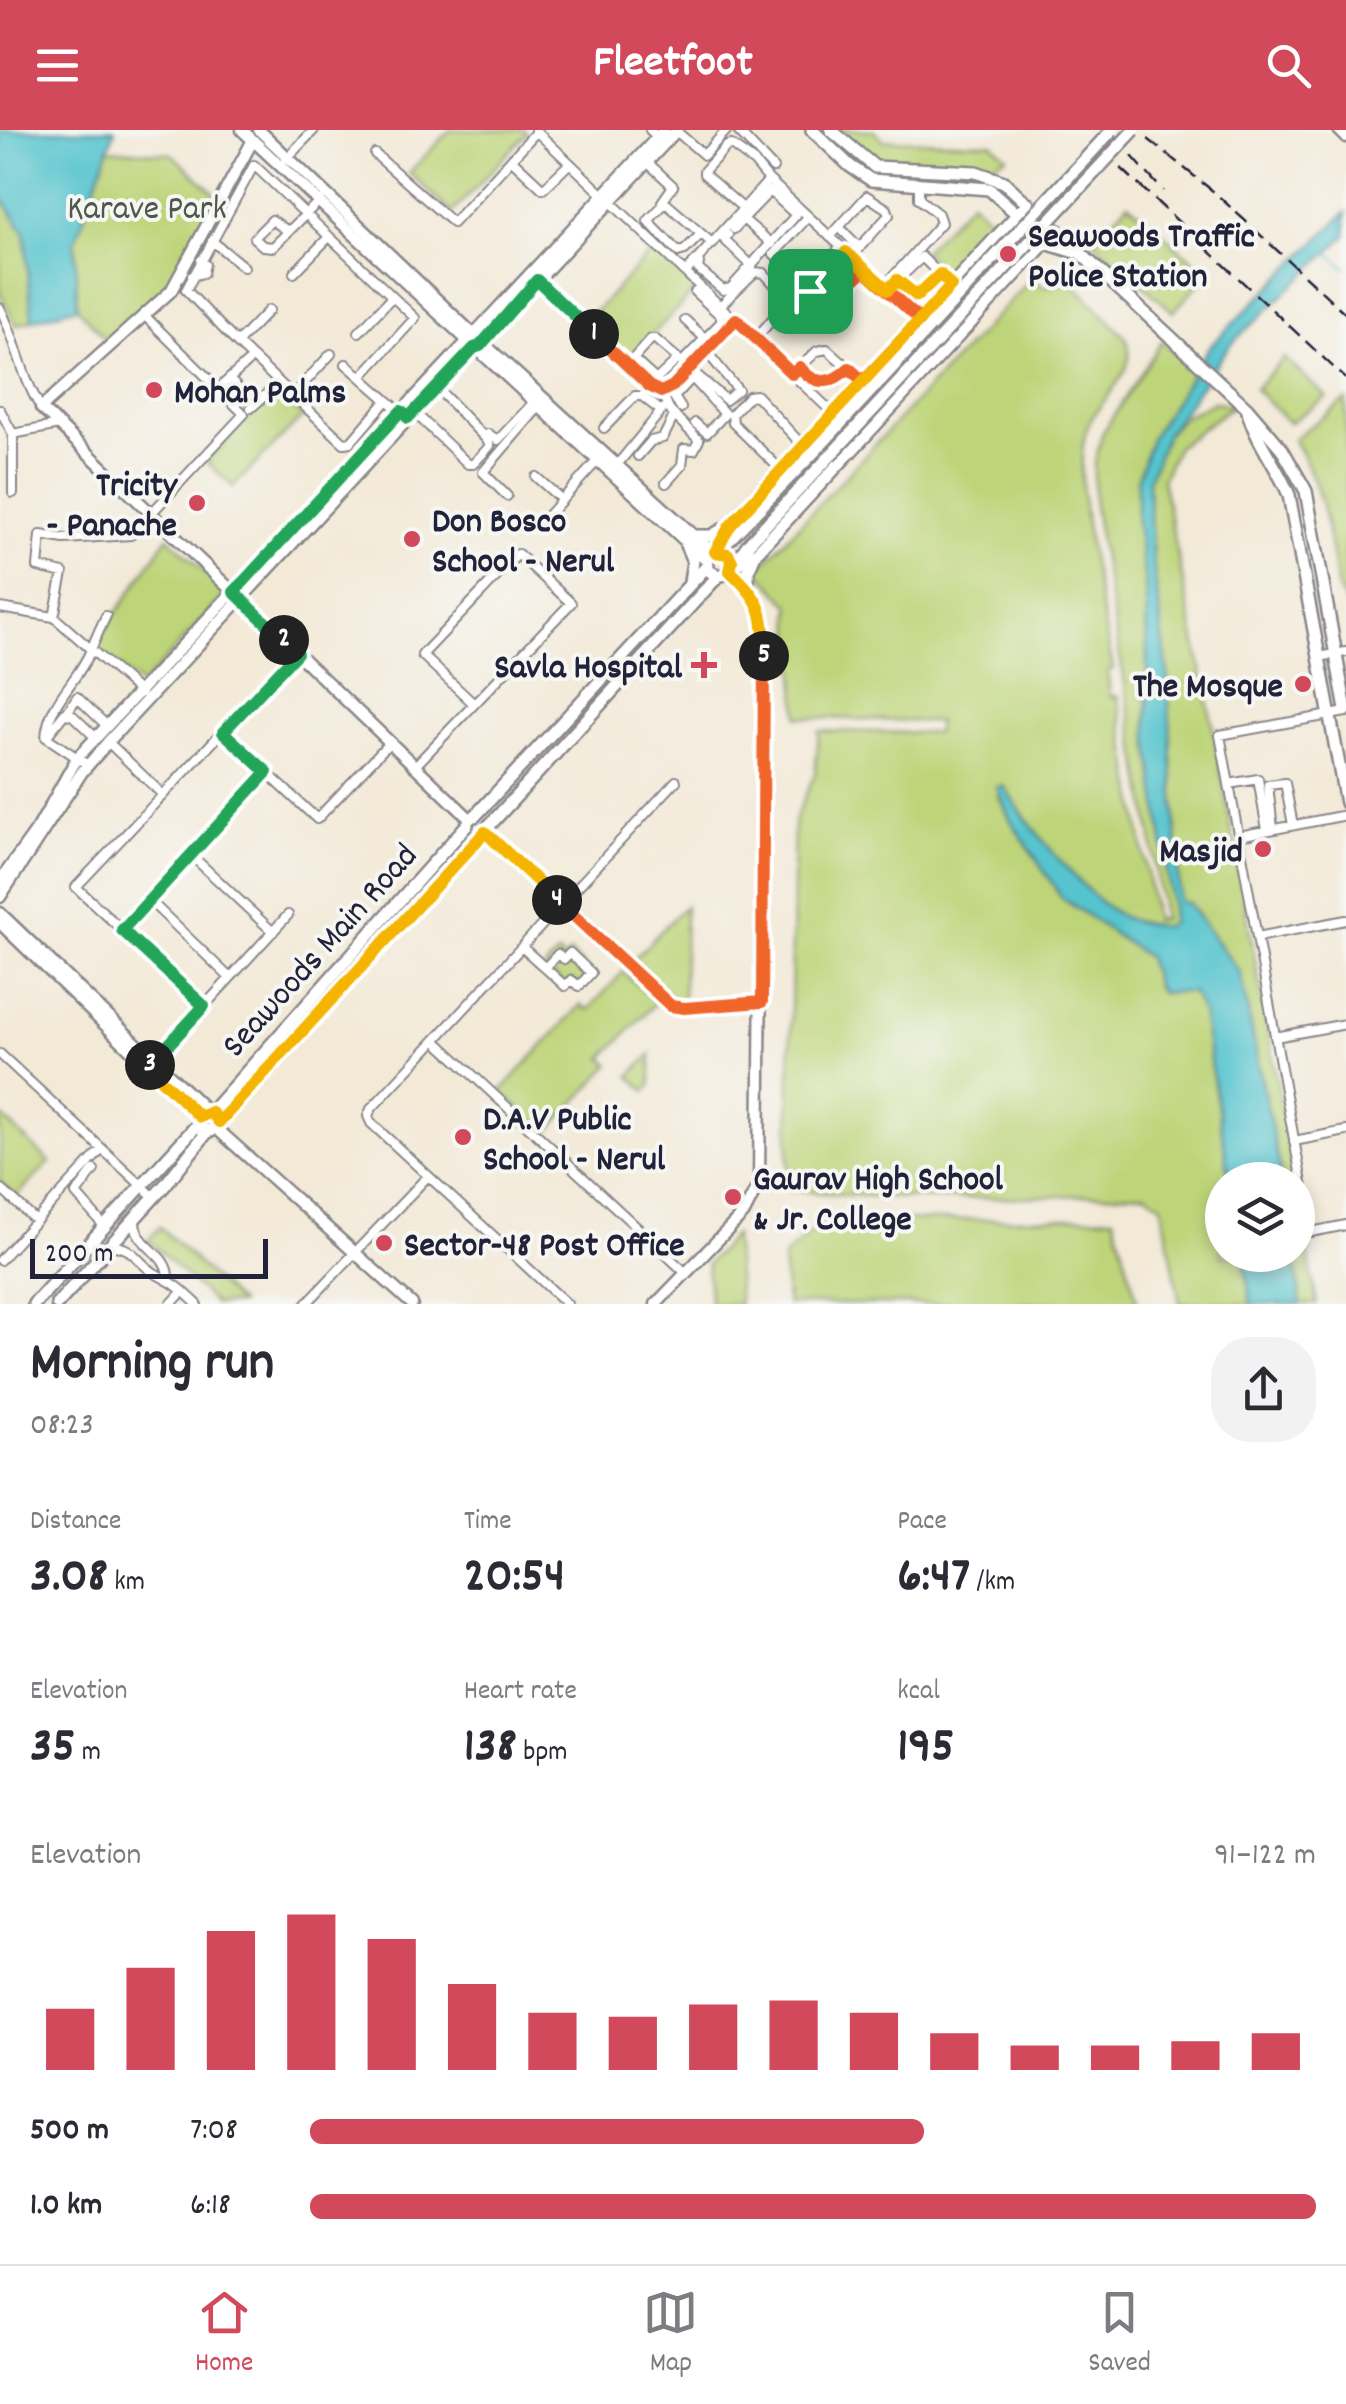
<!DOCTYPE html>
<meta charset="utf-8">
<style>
body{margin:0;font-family:Dekko,sans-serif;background:#f2f2f3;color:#2b2b33;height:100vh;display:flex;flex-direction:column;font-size:38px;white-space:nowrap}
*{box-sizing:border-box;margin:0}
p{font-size:32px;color:#7c7c81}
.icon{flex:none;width:55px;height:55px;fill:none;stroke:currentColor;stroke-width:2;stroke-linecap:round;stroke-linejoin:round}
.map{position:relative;height:1174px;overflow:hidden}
.details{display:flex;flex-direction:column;background:#fff;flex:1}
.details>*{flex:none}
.fabs{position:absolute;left:1205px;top:1032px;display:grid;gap:20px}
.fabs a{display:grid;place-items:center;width:110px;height:110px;border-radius:50%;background:#fff;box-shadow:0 5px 15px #0003;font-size:50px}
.scale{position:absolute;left:30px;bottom:25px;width:238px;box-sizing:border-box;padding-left:10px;border:5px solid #22223b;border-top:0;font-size:28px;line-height:35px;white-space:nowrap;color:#22223b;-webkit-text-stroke:8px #f6f6f2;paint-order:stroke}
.pin{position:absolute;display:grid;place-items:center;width:85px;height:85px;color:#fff;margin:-42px;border-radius:20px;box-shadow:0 5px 15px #0006}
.km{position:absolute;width:50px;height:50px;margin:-25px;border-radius:50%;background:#222;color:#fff;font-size:28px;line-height:50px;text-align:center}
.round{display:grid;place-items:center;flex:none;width:105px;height:105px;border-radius:40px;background:#f2f2f3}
.summary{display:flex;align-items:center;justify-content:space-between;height:170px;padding:0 30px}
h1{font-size:55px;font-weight:800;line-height:75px}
.stats{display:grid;grid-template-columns:repeat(3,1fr);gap:15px;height:170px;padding:10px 30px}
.stats div{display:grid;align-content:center}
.stats b{font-size:50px;font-weight:800}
.stats small{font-size:28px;font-weight:400}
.stats p{font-size:28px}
.chart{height:280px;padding:20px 30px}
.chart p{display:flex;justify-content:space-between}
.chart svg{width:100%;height:180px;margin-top:10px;stroke:#d1495b;stroke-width:6}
ul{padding:0 30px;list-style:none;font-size:32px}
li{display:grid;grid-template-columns:160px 120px 1fr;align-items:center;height:75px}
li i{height:25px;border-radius:12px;background:#d1495b}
header{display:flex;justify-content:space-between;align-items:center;height:130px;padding:0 30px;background:#d1495b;color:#fff;font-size:45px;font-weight:800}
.menu{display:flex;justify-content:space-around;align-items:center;height:140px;border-top:2px solid #e1e1e2;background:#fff;font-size:28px;color:#7c7c81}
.menu a{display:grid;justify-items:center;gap:5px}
.menu .selected{color:#d1495b}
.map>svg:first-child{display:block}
.green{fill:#bdd478;stroke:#707b5a;stroke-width:2.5}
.water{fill:#57c4ce;stroke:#3c7384;stroke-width:2.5}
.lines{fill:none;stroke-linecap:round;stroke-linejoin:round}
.stream{stroke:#57c4ce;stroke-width:2.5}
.minor-casing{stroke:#8a8689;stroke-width:12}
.tertiary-casing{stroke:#8a8689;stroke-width:15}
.secondary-casing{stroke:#8a8689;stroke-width:16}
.minor{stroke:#fff;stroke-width:8}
.tertiary{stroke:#fff;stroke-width:10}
.secondary{stroke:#fff;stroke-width:11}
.rail{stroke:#22223b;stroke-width:2.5;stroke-dasharray:15 8;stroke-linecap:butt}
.secondary-bridge-casing{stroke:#8a8689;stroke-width:16;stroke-linecap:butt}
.secondary-bridge{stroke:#fff;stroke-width:11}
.split-1-casing{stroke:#fff;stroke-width:20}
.split-2-casing{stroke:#fff;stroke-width:20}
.split-3-casing{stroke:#fff;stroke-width:20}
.split-4-casing{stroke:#fff;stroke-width:20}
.split-5-casing{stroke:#fff;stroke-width:20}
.split-6-casing{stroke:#fff;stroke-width:20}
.split-1{stroke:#f0652b;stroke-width:12}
.split-2{stroke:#22a559;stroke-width:12}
.split-3{stroke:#22a559;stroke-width:12}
.split-4{stroke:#f5b400;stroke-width:12}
.split-5{stroke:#f0652b;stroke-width:12}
.split-6{stroke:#f5b400;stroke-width:12}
.poi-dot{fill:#d1495b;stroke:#f6f6f2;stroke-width:4}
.labels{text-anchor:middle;stroke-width:8;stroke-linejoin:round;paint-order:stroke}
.park-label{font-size:35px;fill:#50574d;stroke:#f6f6f2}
.poi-label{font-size:35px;font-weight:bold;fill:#22223b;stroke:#f6f6f2;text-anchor:start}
.street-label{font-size:35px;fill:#22223b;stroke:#f6f6f2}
</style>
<header><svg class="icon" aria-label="menu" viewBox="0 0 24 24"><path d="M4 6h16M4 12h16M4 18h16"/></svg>Fleetfoot<svg class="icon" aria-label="search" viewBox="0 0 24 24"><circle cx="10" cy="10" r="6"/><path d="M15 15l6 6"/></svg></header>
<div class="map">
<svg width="1346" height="1174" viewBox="0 0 1346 1174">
<rect width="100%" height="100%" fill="#f6f6f2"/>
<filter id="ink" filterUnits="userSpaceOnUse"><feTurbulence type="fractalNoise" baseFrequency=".01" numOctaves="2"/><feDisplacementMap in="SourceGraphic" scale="20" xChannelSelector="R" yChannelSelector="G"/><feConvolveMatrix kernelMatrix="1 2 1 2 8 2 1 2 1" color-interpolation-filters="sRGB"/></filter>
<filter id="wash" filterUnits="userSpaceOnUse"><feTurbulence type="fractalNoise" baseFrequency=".0048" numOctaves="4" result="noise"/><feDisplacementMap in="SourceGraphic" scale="40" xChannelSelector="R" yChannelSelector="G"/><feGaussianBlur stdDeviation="2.25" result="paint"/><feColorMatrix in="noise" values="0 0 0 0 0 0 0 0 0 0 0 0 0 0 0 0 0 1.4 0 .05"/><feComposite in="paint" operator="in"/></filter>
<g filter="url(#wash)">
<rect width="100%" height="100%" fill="#f3e9d7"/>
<path class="green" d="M 450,0 L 524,0 L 527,3 L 452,83 L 409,43 Z
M 838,0 L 873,0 L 883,10 L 992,13 L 1007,26 L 985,39 L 877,33 Z
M 108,19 L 172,24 L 217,65 L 167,156 L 107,211 L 77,177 L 75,112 Z
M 971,71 L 995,93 L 947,144 L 923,121 Z
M 6,73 L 25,103 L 32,190 L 16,195 L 0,163 L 0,76 Z
M 1128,73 L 1208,144 L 1173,182 L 1093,111 Z
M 654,119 L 696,159 L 629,229 L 587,190 Z
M 1032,148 L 1043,157 L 1071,151 L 1125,207 C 1144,240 1095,271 1086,301 C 1070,351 1103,483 1113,539 L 1107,542 L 1111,567 L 1118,566 L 1155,790 L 1163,789 L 1151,702 L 1094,378 L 1094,337 L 1102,304 L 1162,211 L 1195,241 L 1151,308 L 1137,351 L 1137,392 L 1146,461 L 1148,602 L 1172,779 L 1171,793 L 1163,797 C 1151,794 1137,793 1125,788 C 1091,774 1023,689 1005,657 L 999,667 L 1011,691 L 1062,768 L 1147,827 L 1156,857 L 1162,863 L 1192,861 L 1202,882 L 1230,1050 L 1222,1050 L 1222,1125 L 1243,1125 L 1251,1174 L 1180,1174 L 1162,1075 L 1145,1063 C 1027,1067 905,1074 788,1059 L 794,691 L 815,644 L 819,601 L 936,603 L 938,592 L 798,587 L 790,475 L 757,440 Z
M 1284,228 L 1327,267 L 1289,293 L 1255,259 Z
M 276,260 L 303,286 L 233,357 L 206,331 Z
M 1346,270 L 1346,473 L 1338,459 C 1327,402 1325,358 1293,309 Z
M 1213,272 L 1233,275 L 1177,317 L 1162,349 L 1212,592 L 1295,1050 L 1282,1050 L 1240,843 L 1189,773 L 1180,773 L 1167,537 L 1153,432 L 1148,350 L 1166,305 L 1184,286 Z
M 168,407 L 227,463 L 141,556 L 94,516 Z
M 685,776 L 683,871 L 671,868 L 632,831 Z
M 570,823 L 591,843 L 579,856 L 571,850 L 565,856 L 545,838 L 558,824 L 564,829 Z
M 623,842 L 656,872 L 603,928 L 610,935 L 546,1004 L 501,961 L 581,875 L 588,880 Z
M 651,924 L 651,956 L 646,961 L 630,946 Z
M 0,985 L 50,1032 L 16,1067 L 0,1052 Z
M 1298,1066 L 1317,1174 L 1301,1174 L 1294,1125 L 1298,1125 Z
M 1114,1087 L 1138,1174 L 787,1174 L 783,1128 L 822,1092 Z
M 160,1097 L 240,1174 L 215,1174 L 148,1110 Z
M 734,1105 L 739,1174 L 710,1174 L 707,1134 Z"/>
<path class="water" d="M 0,0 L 115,0 L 75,112 L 77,177 L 32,190 L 25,103 L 0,64 Z
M 1346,82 L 1346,106 L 1230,215 L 1166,305 L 1148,351 L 1153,432 L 1167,537 L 1180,772 L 1188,773 L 1240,843 L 1282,1050 L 1230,1050 L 1202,882 L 1192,862 L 1162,863 L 1156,857 L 1147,827 L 1062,768 L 1011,691 L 997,658 L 1004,656 C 1023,689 1091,774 1125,788 C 1136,793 1151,794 1163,797 L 1171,793 L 1172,779 L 1148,602 L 1146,461 L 1137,392 L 1137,351 L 1151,308 L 1209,217 Z
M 1243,1125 L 1294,1125 L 1301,1174 L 1251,1174 Z"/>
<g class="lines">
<path class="stream" d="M 1330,124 L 1346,138"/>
</g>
</g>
<g filter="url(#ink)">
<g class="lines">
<defs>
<path id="minor" d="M 535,0 L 833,283
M 650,0 L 657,7
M 737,0 L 773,38
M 676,1 L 704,25 L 727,0
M 375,24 L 453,93 L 536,2
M 286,29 L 314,0
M 511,29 L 543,59 L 570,33
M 647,32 L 673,56 L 662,72
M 744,79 L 704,44 L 704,41 L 727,16 L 731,15 L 754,32 L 769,50
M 808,87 L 774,124 L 801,151 L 812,149 L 841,117
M 731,95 L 734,99 L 743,89 L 772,114
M 839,97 L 860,118
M 288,101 L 272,90 L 254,108 L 263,116 L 273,117 L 320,70
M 701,104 L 685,120 L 678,122 L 648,91 L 665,73 L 667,74 L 713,114
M 728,105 L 724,109 L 752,136
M 830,107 L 867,66 L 887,79 L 889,85 L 851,127
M 212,111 L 244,137
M 845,122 L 812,158 L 810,165 L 821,174 L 829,172 L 865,140
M 699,133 L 698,139 L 723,160 L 731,158 L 796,85 L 770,61 L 743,89
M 686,142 L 769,50 L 920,190
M 294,143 L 329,107
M 192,146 L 203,143 L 205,134 L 201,130
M 533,147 L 658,261 L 673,256 L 736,189
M 897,150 L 917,167 L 940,144
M 884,157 L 941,93 L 938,84 L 919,69 L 919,55
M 887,160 L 922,127 L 951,156
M 721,175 L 755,142 L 764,143 L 789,170 L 756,208
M 0,178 C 17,211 21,246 41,278
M 685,190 L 709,212
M 359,202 L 392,167
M 237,213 L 269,180
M 686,228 L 722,191 L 720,185 L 695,162
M 677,230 L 656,250 L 633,229 L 651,209 L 655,209 L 726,270 L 738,260 L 706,221
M 346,234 L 404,285
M 799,237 C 815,256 832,255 849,238
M 687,242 L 725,284 L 707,303 L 695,293
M 793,244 L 817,221 L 827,219 L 863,251
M 361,247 L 415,188 L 254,35 L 186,160 L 237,213 L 344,313 L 351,312 L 387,270
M 229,249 L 254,275
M 218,259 L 248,232
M 661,261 L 670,281 L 699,310 L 694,320 L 684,319 L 682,335 L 666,353
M 294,264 L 331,224
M 251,278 L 271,260
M 681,278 L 674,267 L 692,248
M 0,280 L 13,304 L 59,295
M 414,282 L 468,334 L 473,334 L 490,316 L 488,311 L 436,257
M 604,298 L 635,266 L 642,266 L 661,281
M 13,304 L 13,363
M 488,304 L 498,310 L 533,273
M 638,326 L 651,311 L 663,308 L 674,286
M 617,335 L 667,274
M 781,340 L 733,293 L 732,284 L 749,266 L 756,265 L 803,316
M 536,347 L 562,370
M 507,366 L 483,342 L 538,278
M 542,392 L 596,332
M 0,478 L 54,487 L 141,563
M 54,487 L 63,443 L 38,437 L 41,405 L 64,409 L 131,405 L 244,284 L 144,185
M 1319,527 L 1346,522
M 1346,582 L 1220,605 L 1311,1102 L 1346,1095
M 223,602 L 317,689 L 390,612
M 46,607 L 65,583 L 69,585
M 95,607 L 68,581 L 77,567 L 106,595
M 108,612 L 163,665
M 88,635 L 46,607 C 48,573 77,552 90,522 C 95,510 100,498 106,486
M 415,636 L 571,473 L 518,424 L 422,525 L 474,574
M 1229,654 L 1258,649 L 1267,700
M 1273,699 L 1268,655 L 1285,653 L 1293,695
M 1239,706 L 1346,685
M 191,725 L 273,802
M 149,770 L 230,848
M 122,800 L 267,642
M 1257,807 L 1346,790
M 522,817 C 536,830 551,843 565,856 L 571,850 L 579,856 L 591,843 L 570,823 L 564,829 L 558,824 L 545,838
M 204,876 L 76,757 L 297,523
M 1275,907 L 1346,894
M 435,910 L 686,1143
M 0,924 L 154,1067
M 151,934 L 288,785
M 1294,1011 L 1346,1001
M 94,1040 L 76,1064 L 104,1096
M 0,1058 L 36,1091
M 135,1089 C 134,1116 167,1122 168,1146
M 109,1116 C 135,1114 138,1136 158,1145 C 177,1155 180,1158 197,1174
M 0,1130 L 102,1019
M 171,1174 L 183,1161
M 306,1174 L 428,1046
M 567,1174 L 371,993 L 368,986 L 371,979 L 676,651"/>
<path id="tertiary" d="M 242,0 L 467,210
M 259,0 L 473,204
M 1339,0 L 1346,7
M 253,10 L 171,161 L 41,278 L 470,689
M 482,212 L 713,423
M 476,218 L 708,432
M 485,702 L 671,877 L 684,878 L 761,872
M 0,751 L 38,698 L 77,628 L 467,212 L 469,206 L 475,203 L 664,0
M 0,767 L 82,642 L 108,612 L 474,218 L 480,216 L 482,210 L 677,0
M 0,783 L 208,982
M 0,793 L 200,987
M 216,998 L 412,1174
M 656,1174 L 744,1083 L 759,1053 L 764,491 L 755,467 L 730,441"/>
<path id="secondary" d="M 812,0 L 850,36 L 871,50 L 989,59 L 1052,115 L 1075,122
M 831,0 L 875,37 L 976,42 L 1004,52 L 1247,278 L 1282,319 L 1306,361 L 1346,580
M 1248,282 C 1257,313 1277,336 1289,365 L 1346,673
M 694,406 L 711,406 L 727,397
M 686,415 L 693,431 L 690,452
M 720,419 L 819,317
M 715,422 L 729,395 L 1028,73
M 732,438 L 758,421 L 1057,100
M 711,442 L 718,446 L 728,443 L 749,413 L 830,326
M 748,458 L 748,441 L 755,425
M 475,686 L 708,435
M 487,698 L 718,446
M 211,982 L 467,695
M 219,992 L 480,705
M 34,1174 L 199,993 L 202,984 L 211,982 L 218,988 L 218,995 L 211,1001 L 202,999 L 199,993
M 57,1174 L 165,1055 L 208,1001"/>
</defs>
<use href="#minor" class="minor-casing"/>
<use href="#tertiary" class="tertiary-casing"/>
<use href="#secondary" class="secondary-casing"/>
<use href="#minor" class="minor"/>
<use href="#tertiary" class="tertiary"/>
<use href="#secondary" class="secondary"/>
<path class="rail" d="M 1148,9 L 1214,62 L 1346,184
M 1132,26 L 1163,61
M 1121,38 L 1346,249"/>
<defs>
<path id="secondary-bridge" d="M 819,317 L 1112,0
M 830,326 L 1134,0"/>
</defs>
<use href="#secondary-bridge" class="secondary-bridge-casing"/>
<use href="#secondary-bridge" class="secondary-bridge"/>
</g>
</g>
<g class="lines" filter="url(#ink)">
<defs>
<path id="split-1" d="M 594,204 L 649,256 L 661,262 L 673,256 L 736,189 L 792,244 L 800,237 C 815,257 832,254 849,238 L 863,251 L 920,190 L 865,140 L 825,173 L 810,165 L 810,161"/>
<path id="split-2" d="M 284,510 L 234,462 L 401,281 L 408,288 L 474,218 L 480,216 L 537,150 L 594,204"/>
<path id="split-3" d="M 150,935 L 204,876 L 122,800 L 267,642 L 223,602 L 297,523 L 284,510"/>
<path id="split-4" d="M 150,935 L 148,937 L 200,987 L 211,982 L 219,992 L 485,702 L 557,770"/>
<path id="split-5" d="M 557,770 L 671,876 L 684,878 L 762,872 L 764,526"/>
<path id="split-6" d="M 764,526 C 765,484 762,470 730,441 L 732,431 L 728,424 L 715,422 L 730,396 L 951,156 L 940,144 L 917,166 L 897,150 L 888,160 L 846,122 L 810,161"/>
</defs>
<use href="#split-1" class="split-1-casing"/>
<use href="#split-2" class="split-2-casing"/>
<use href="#split-3" class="split-3-casing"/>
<use href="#split-4" class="split-4-casing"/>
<use href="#split-5" class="split-5-casing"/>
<use href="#split-6" class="split-6-casing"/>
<use href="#split-1" class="split-1"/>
<use href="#split-2" class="split-2"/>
<use href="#split-3" class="split-3"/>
<use href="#split-4" class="split-4"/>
<use href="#split-5" class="split-5"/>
<use href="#split-6" class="split-6"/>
</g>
<g class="poi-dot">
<circle cx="1008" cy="124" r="10"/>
<circle cx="154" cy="260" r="10"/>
<circle cx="197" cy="373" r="10"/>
<circle cx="412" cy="409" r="10"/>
<path d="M699 520h10v10h10v10h-10v10h-10v-10h-10v-10h10z"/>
<circle cx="1303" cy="554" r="10"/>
<circle cx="1263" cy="719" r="10"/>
<circle cx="463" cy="1007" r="10"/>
<circle cx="733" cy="1067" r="10"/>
<circle cx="384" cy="1113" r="10"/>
</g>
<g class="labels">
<g class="park-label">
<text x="147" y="88">Karave Park</text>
</g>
<g class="poi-label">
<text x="1028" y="116">Seawoods Traffic<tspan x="1028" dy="40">Police Station</tspan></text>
<text x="174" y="272">Mohan Palms</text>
<text x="177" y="365" text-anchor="end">Tricity<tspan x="177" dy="40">- Panache</tspan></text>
<text x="432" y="401">Don Bosco<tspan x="432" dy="40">School - Nerul</tspan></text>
<text x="682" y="547" text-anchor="end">Savla Hospital</text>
<text x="1283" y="566" text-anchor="end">The Mosque</text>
<text x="1243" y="731" text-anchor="end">Masjid</text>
<text x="483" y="999">D.A.V Public<tspan x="483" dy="40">School - Nerul</tspan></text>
<text x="753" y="1059">Gaurav High School<tspan x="753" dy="40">&amp; Jr. College</tspan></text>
<text x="404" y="1125">Sector-48 Post Office</text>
</g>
<g class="street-label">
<text transform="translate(318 819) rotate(-48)" y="12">Seawoods Main Road</text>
</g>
</g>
</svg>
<div class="fabs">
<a><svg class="icon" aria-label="layers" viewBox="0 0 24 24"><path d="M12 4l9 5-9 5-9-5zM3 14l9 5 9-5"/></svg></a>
</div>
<div class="scale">200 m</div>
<div class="pin" style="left:810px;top:161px;background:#1e9e55"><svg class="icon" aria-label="arrive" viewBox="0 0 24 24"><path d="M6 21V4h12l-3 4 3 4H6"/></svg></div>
<b class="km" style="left:594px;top:204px">1</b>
<b class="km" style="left:284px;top:510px">2</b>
<b class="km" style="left:150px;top:935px">3</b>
<b class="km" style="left:557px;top:770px">4</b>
<b class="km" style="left:764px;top:526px">5</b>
</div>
<section class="details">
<div class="summary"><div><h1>Morning run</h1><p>08:23</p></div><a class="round"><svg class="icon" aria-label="share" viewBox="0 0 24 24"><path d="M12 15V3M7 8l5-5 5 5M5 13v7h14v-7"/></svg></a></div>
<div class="stats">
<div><p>Distance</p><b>3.08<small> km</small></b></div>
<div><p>Time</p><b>20:54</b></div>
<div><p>Pace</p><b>6:47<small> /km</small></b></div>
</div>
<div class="stats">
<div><p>Elevation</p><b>35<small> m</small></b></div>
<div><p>Heart rate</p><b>138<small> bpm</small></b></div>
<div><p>kcal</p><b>195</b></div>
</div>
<div class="chart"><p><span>Elevation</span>91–122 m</p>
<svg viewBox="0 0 160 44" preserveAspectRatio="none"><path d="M5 44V29M15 44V19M25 44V10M35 44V6M45 44V12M55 44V23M65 44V30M75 44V31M85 44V28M95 44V27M105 44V30M115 44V35M125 44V38M135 44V38M145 44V37M155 44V35"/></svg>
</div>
<ul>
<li><b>500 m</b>7:08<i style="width:61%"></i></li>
<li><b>1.0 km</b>6:18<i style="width:100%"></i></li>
</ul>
</section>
<nav class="menu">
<a class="selected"><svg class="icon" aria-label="home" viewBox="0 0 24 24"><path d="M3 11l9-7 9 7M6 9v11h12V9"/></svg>Home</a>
<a><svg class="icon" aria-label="map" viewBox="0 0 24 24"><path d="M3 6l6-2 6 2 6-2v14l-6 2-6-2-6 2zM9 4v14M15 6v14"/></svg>Map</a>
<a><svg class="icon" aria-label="saved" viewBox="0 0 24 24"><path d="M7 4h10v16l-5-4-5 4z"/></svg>Saved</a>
</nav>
